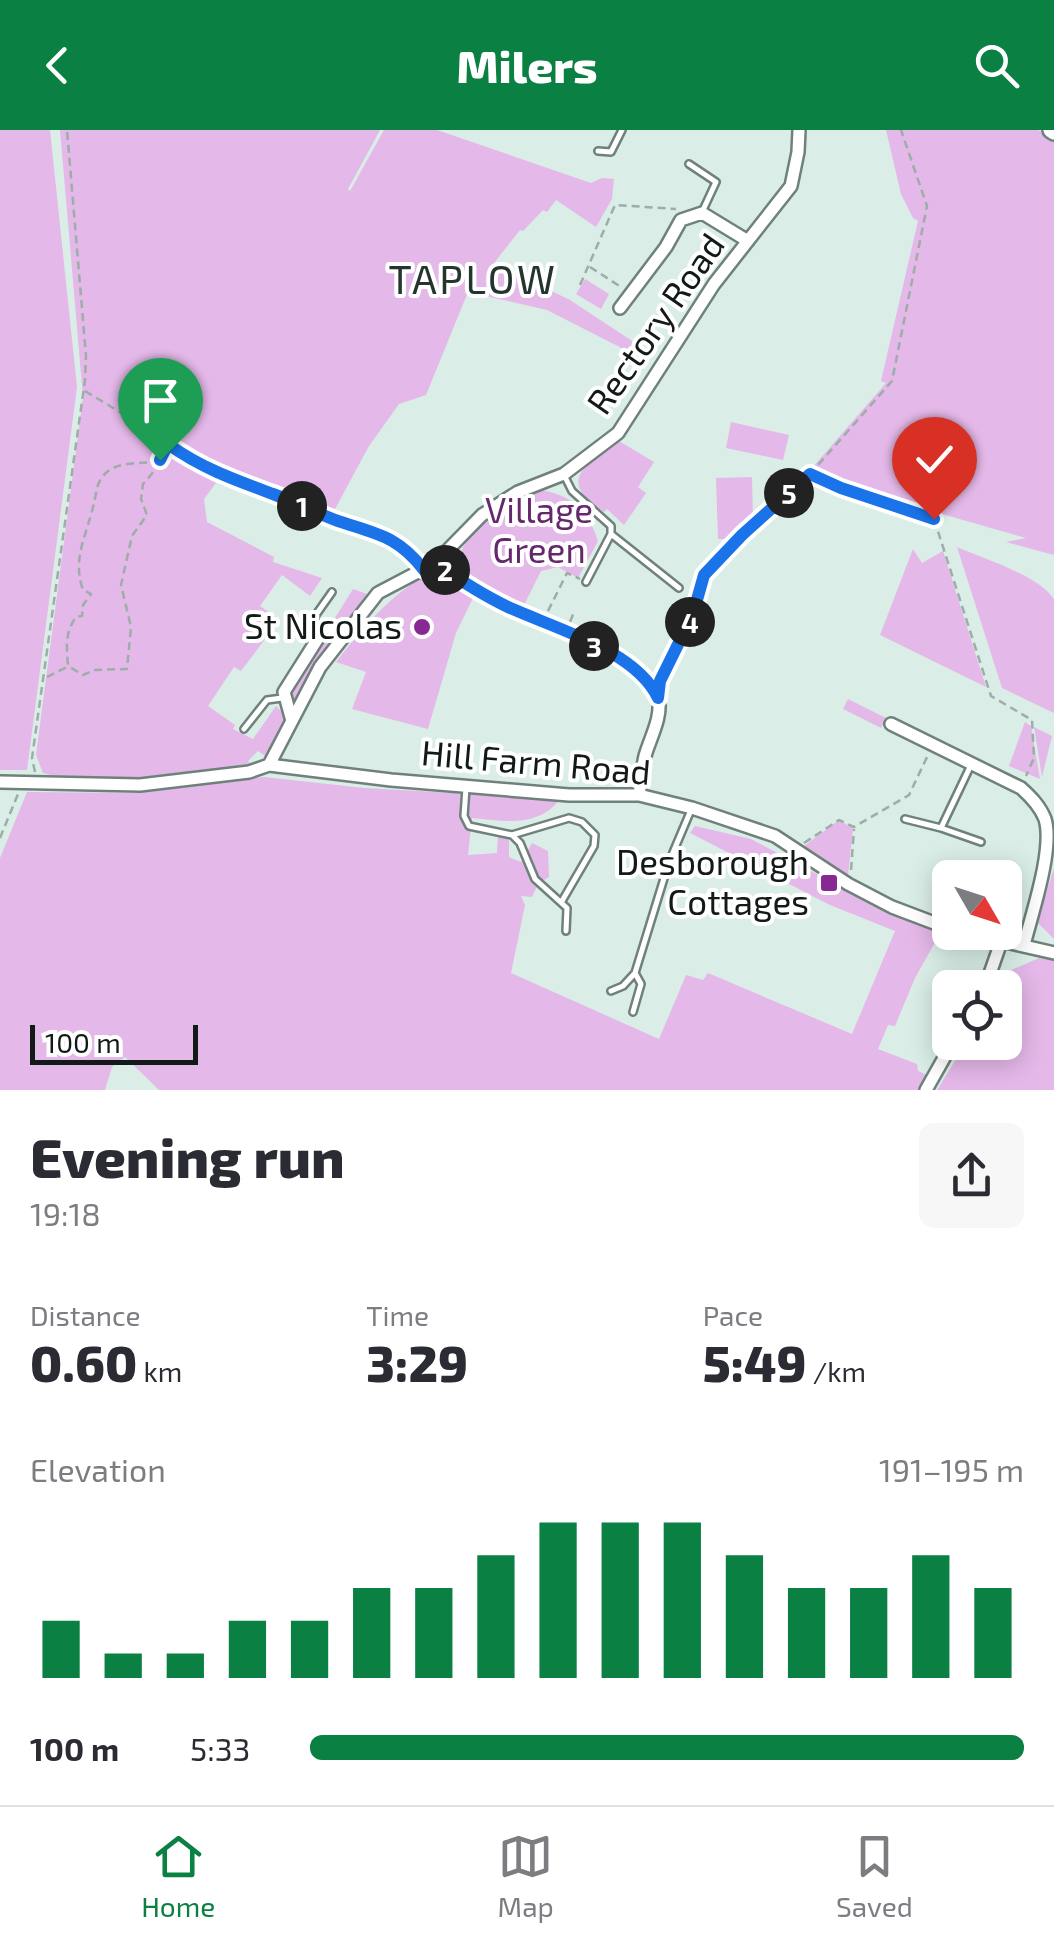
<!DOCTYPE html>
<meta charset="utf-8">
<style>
body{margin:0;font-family:"Exo 2",sans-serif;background:#f7f7f7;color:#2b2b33;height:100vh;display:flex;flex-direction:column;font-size:38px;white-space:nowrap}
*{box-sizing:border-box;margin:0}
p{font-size:32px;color:#7c7c81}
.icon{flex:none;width:55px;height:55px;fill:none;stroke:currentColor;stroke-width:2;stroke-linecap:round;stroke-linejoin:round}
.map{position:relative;height:960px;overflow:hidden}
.side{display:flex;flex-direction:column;background:#fff;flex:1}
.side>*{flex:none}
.needle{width:65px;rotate:129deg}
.buttons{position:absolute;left:932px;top:730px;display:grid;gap:20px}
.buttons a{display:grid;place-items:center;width:90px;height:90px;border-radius:15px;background:#fff;box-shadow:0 5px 25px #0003;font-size:50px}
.scale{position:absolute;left:30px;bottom:25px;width:168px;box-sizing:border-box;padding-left:10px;border:5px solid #121a17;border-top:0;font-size:28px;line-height:35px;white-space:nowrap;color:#121a17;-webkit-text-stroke:8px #fff;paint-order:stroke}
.pin{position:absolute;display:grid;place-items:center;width:85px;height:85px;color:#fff;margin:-102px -42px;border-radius:50% 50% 50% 0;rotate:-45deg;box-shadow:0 0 10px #0007}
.pin .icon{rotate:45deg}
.km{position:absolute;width:50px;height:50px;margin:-25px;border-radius:50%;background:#222;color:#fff;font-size:28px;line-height:50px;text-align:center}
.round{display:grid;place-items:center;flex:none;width:105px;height:105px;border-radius:15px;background:#f7f7f7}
.summary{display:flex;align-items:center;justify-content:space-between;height:170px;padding:0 30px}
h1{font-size:55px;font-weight:800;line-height:75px}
.metrics{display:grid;grid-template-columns:repeat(3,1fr);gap:15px;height:170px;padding:10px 30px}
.metrics div{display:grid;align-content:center}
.metrics b{font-size:50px;font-weight:800}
.metrics small{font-size:28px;font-weight:400}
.metrics p{font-size:28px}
.chart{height:280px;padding:20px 30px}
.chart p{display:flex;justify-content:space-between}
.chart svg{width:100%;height:180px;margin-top:10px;stroke:#0b8043;stroke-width:6}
ul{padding:0 30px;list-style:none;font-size:32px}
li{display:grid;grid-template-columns:160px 120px 1fr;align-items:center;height:75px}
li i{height:25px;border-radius:12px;background:#0b8043}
header{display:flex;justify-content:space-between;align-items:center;height:130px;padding:0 30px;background:#0b8043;color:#fff;font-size:45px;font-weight:800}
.dock{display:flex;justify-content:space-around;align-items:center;height:140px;border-top:2px solid #e1e1e2;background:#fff;font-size:28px;color:#7c7c81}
.dock a{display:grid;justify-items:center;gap:5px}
.dock .current{color:#0b8043}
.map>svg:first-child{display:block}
.green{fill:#e4b8e8}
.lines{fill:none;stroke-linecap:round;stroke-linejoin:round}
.lane-casing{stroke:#6f817b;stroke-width:10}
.street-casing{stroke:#6f817b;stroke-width:16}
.secondary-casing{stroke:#6f817b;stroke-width:20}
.path{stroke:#9dada7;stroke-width:2.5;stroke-dasharray:8 5;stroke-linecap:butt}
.lane{stroke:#fff;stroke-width:5}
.street{stroke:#fff;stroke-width:11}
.secondary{stroke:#fff;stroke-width:15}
.route-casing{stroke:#fff;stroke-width:20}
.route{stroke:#1a73e8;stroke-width:12}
.poi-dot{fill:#882993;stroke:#fff;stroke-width:4}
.labels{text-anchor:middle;stroke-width:8;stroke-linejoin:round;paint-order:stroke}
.street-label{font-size:35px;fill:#121a17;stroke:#fff}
.park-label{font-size:35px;fill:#66286d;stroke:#fff}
.poi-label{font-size:35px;fill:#121a17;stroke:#fff;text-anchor:end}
.quarter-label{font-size:40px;letter-spacing:2.5px;fill:#24342f;stroke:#fff}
</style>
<header><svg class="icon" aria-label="back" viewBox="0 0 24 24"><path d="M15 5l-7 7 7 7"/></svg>Milers<svg class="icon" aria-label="search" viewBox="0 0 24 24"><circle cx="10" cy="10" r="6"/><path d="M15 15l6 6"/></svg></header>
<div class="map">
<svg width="1054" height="960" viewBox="0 0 1054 960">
<rect width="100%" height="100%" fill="#daeee7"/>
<path class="green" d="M 0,0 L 50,0 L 77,257 L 27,640 L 0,640 Z
M 60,0 L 380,0 L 348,59 L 350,61 L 384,0 L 437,0 L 591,53 L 602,48 L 614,49 L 612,69 L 596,97 L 556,70 L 547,82 L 543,80 L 523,101 L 520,100 L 494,133 L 570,170 L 652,224 L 647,231 L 547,180 L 468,162 L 426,265 L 399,274 L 369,316 L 328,392 L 216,353 L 204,369 L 207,392 L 274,427 L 273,432 L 322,448 L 310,466 L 282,445 L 260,476 L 280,490 L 278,492 L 241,541 L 234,537 L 208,576 L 235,595 L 233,599 L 253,609 L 276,576 L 287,587 L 287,607 L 268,628 L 258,621 L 248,631 L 254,638 L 91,655 L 43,643 L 36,625 L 83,267 Z
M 886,0 L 1038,0 L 1054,10 L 1054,425 L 1006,412 L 1026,408 L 806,345 L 886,253 L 881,251 L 918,91 L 913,88 L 901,64 Z
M 585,149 L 609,164 L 601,179 L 576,164 Z
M 731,292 L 789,305 L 783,330 L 726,318 Z
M 614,308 L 654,332 L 638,357 L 646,363 L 624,395 L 607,379 L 604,382 C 556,352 585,337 614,308 Z
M 752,347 L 753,388 L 730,409 L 718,409 L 716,348 Z
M 534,359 C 568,363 587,377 598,411 L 578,448 L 558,437 L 541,441 L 523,477 L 464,447 L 457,438 C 462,398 500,376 534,359 Z
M 957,417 C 984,429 1038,445 1054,469 L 1054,583 L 1002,558 Z
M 913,419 L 922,433 L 943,421 L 986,557 L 880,505 Z
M 427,444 L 474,466 L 456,503 L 428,599 L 352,579 L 366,542 L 336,532 C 364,497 388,467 427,444 Z
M 353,459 L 370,465 L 358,485 L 333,491 Z
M 328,510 L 333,516 L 299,571 L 289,567 L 322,514 Z
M 848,569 L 886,588 L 881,598 L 843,579 Z
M 1025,592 L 1031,596 L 1040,649 L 1009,636 Z
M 1034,597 L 1052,606 L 1042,647 Z
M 264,647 L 364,658 L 560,669 C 538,698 504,691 472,688 L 468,725 L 497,723 L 498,703 L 509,708 L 509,727 L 521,732 L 532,713 L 548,721 L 549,747 L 538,754 L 532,767 L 521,766 L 525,775 L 511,843 L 659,909 L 686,845 L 703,850 L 708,843 L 852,904 L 895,801 L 830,775 L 690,703 L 695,696 L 751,709 L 899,788 L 942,800 L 915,848 L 895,896 L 888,895 L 878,919 L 917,934 L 918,941 L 929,946 L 920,960 L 159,960 L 125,927 L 112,937 L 105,960 L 0,960 L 0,728 L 27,662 L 137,663 Z
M 839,690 L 853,698 L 848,746 L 804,716 Z
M 1054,738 L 1054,809 L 1037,792 Z
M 1039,828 L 1054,830 L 1054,960 L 937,960 L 966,913 L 1005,912 L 1005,858 L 999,857 L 1009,841 Z"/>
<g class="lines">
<defs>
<path id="lane" d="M 598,21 L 611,22 L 622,0
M 689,34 L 716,52 L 703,80
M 565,347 L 572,361 L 611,396 L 611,404 L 586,452
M 611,404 L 679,458
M 323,501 L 313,489 L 332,462
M 244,599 L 267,570 L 282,568
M 971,635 L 941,698 L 981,712
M 466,658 L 464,686 L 469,696 L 512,705 L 520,713 L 535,749 L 567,778 L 566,801
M 905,689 L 941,698
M 512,705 L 569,688 L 582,692 L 595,705 L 594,716 L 562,771
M 611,861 L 623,856 L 635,843
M 633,882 L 641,854 L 635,843 L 669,732 L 691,680"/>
<path id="street" d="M 620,178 L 666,117 L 681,90 L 702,83 L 748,111
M 435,433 C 458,449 483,465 508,477 C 542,493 649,529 658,567 C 663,586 650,608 645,626 C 642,639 641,652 639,665
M 292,591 L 284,562 L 320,505 L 352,496
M 891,594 L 1021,658 C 1031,667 1040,676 1045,689 C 1054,719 1032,783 1024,815
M 269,635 L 320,537 L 378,463 L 435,433 L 482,385 L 518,362 L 564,344 L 618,303 L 714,154 L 791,56 L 798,22 L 799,0
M 0,652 L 140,655 L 249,642 L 269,635 L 391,650 L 569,665 L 639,665 L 692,678 L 775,706 L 848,754 L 892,777 L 950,799
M 963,802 L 1054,823
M 985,858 L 1001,812
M 926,960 L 953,912"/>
<path id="secondary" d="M 1051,0 L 1054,2"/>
</defs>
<use href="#lane" class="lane-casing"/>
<use href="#street" class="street-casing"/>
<use href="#secondary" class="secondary-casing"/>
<path class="path" d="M 590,137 L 621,157
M 580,155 L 615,75 L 676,79
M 85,261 L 156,304 L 193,332 L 339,391 L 378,402 L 407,418 L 417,431
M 160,331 C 144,334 119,331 107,342 C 95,352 97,364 93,377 C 86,407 72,429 83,460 L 91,464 L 83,475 L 82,486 L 76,487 C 64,504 67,518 68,536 L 83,545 L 94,540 L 127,539 L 131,497 L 121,455 L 132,406 L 147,385 L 141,369 L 143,354 C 155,342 161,329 168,314
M 812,345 L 841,358 L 934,389 L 991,566 L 1032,590 L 1034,628 L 1026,646
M 548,481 L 567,443 L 580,449
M 570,492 L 574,482
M 47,547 L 67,537
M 661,550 L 693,485 L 704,445 L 742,405 L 810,344 L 892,251 L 927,76 L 901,0
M 35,642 L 32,628 L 85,250 L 86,226 L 67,0
M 0,708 L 18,664
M 804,713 L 839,690 L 854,697 L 909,665 L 928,625
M 851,740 L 854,699"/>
<use href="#lane" class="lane"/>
<use href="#street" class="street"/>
<use href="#secondary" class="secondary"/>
</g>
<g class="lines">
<defs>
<path id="route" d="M 160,330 L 168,314 C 201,338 235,350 273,364 C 295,372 316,383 338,391 C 377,404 398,406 424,440 L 435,433 C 458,449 483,465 508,477 C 553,498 636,520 658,568 L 660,551 L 693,484 L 704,445 L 742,405 L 810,344 L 841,358 L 934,389"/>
</defs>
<use href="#route" class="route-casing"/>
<use href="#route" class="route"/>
</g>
<g class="poi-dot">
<circle cx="422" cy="497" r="10"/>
<rect x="819" y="743" width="20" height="20" rx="5"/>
</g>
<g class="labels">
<g class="street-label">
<text transform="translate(656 194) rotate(-55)" y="12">Rectory Road</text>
<text transform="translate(536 633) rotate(5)" y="12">Hill Farm Road</text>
</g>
<g class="park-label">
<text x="539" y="393">Village<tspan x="539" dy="40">Green</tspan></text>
</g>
<g class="poi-label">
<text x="402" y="509">St Nicolas</text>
<text x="809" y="745">Desborough<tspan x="809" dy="40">Cottages</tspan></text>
</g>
<g class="quarter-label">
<text x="473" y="164">TAPLOW</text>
</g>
</g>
</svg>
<div class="buttons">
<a><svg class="needle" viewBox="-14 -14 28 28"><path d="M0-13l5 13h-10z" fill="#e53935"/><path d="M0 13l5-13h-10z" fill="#7c7c81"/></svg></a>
<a><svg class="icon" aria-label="locate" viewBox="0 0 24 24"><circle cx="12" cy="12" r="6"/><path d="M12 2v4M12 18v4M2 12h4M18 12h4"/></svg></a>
</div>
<div class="scale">100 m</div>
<div class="pin" style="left:160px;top:330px;background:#1e9e55"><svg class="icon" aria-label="arrive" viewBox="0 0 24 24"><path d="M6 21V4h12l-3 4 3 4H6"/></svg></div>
<div class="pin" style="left:934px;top:389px;background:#d93025"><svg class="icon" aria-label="check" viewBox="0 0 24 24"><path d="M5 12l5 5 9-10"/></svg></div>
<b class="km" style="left:302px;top:376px">1</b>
<b class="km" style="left:445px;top:440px">2</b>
<b class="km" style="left:594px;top:516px">3</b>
<b class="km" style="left:690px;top:492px">4</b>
<b class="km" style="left:789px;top:363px">5</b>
</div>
<section class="side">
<div class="summary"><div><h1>Evening run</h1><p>19:18</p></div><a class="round"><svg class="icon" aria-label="share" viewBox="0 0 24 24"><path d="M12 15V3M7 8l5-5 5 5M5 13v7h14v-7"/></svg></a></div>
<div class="metrics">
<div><p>Distance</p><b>0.60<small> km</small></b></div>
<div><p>Time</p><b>3:29</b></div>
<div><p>Pace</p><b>5:49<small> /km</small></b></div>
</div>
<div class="chart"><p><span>Elevation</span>191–195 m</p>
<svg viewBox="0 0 160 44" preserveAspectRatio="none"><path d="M5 44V30M15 44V38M25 44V38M35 44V30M45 44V30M55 44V22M65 44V22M75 44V14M85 44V6M95 44V6M105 44V6M115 44V14M125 44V22M135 44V22M145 44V14M155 44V22"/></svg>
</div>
<ul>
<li><b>100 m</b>5:33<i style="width:100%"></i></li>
</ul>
</section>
<nav class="dock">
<a class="current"><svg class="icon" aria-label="home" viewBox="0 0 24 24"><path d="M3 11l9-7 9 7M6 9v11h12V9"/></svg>Home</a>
<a><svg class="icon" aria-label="map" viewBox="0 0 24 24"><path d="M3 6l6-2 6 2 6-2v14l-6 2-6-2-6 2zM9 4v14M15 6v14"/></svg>Map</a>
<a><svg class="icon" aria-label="saved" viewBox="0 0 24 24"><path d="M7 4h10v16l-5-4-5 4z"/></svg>Saved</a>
</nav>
